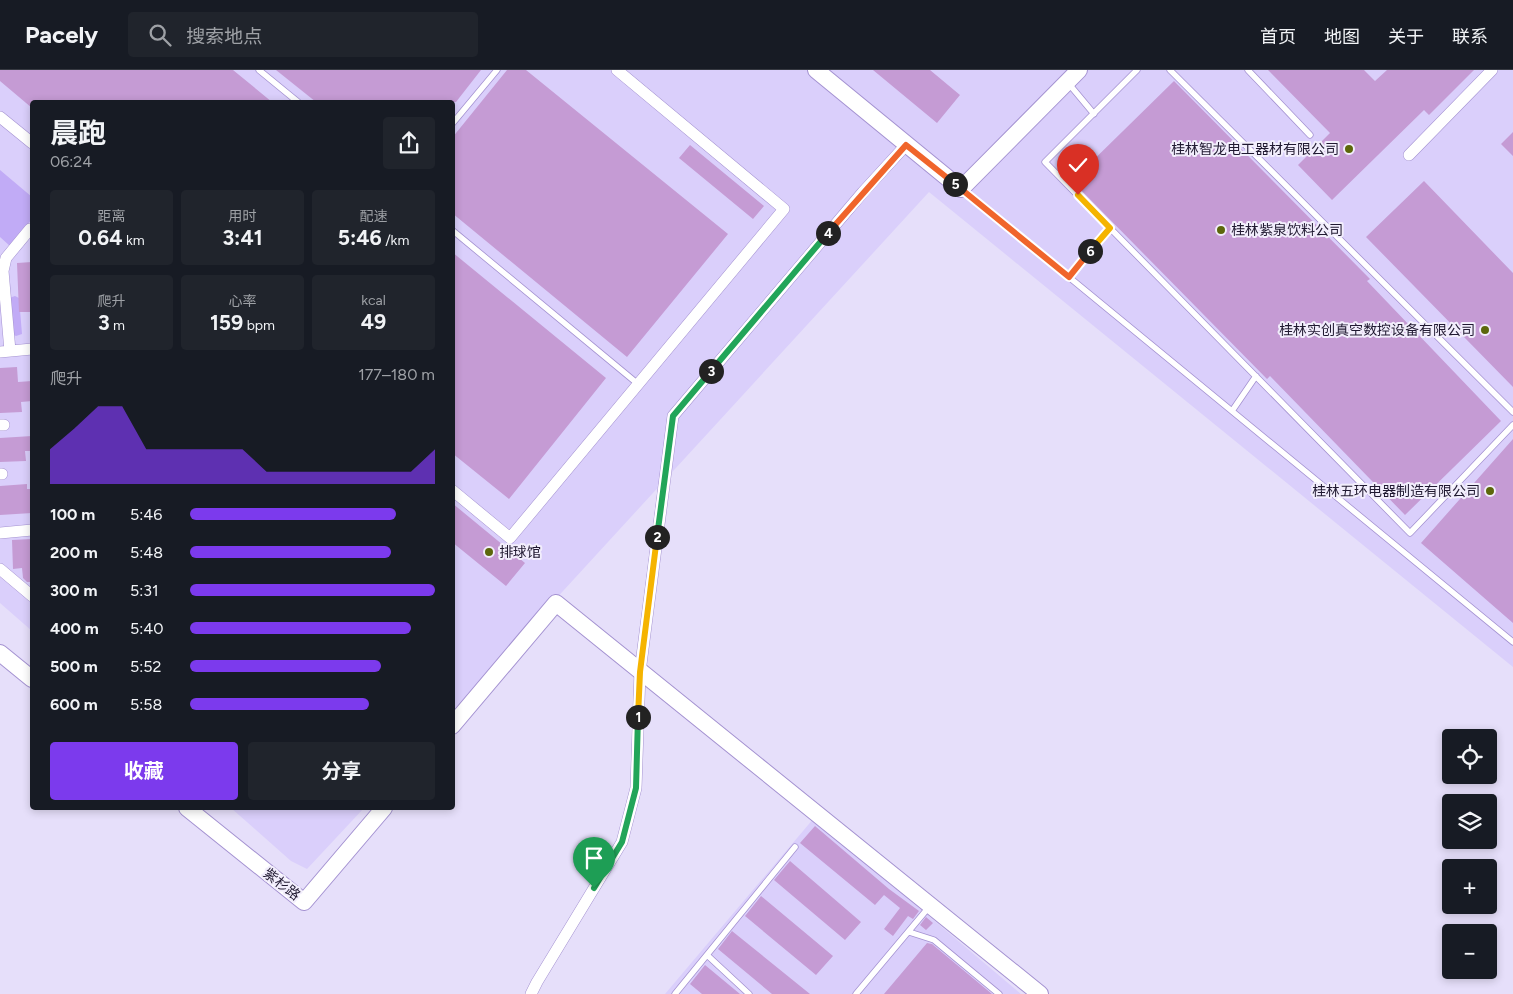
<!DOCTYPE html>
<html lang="zh">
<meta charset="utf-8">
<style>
body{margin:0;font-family:Figtree,"Noto Sans SC",sans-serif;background:#20242c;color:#f1f3f6;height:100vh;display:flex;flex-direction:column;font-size:19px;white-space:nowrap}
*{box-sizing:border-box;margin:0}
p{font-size:16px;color:#9ea1a6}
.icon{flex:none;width:28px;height:28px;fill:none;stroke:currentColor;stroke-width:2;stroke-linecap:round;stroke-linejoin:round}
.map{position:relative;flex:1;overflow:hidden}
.panel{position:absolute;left:30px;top:30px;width:425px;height:710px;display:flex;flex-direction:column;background:#171b24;border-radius:5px;box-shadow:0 2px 8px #0003}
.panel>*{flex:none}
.controls{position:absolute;left:1442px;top:659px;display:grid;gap:10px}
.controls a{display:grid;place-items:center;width:55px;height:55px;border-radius:5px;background:#171b24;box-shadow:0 2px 8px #0003;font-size:25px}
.pin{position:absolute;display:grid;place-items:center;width:42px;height:42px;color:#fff;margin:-51px -21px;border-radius:50% 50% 50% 0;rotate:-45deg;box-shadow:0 0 5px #0007}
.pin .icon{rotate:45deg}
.km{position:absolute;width:25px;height:25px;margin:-12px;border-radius:50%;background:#222;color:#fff;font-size:14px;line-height:25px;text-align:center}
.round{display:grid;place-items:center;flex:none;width:52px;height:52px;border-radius:5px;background:#20242c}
.head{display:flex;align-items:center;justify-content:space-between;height:85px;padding:0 20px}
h1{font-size:28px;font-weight:700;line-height:38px}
.stats{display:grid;grid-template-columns:repeat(3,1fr);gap:8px;height:85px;padding:5px 20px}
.stats div{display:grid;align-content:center;border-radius:5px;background:#20242c;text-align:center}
.stats b{font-size:21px;font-weight:700}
.stats small{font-size:14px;font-weight:400}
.stats p{font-size:14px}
.chart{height:140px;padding:10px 20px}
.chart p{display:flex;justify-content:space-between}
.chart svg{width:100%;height:90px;margin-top:5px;fill:#7c3aed;opacity:.7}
.button{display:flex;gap:10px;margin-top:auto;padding:10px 20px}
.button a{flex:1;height:58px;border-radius:5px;background:#7c3aed;color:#fff;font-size:20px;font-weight:700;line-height:58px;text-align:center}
.button a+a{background:#20242c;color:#f1f3f6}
ul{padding:0 20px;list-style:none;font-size:16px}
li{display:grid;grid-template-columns:80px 60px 1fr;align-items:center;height:38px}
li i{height:12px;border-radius:6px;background:#7c3aed}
header{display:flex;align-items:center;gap:30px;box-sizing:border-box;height:70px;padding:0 25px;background:#171b24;border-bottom:1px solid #363941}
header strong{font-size:24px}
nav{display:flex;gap:28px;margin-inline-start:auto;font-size:18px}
.search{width:350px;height:45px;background:#20242c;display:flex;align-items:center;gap:12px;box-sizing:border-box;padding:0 18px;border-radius:5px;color:#9ea1a6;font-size:19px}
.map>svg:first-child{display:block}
.built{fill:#dacffb}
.green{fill:#c1abf6}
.building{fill:#c59bd4}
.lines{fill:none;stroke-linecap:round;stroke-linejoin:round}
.lane-casing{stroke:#a492d1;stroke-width:7}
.street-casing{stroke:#a492d1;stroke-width:12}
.secondary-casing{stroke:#a492d1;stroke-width:18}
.lane{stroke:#fff;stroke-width:5.5}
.street{stroke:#fff;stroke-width:11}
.secondary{stroke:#fff;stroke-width:16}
.split-1-casing{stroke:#fff;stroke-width:10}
.split-2-casing{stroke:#fff;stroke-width:10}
.split-3-casing{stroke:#fff;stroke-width:10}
.split-4-casing{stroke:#fff;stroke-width:10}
.split-5-casing{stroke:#fff;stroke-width:10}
.split-6-casing{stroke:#fff;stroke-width:10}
.split-7-casing{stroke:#fff;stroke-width:10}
.split-1{stroke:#22a559;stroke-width:6}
.split-2{stroke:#f5b400;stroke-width:6}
.split-3{stroke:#22a559;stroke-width:6}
.split-4{stroke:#22a559;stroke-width:6}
.split-5{stroke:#f0652b;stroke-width:6}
.split-6{stroke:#f0652b;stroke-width:6}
.split-7{stroke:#f5b400;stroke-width:6}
.poi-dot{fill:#5c670b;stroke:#f2eefc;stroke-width:2}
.labels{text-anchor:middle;stroke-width:4;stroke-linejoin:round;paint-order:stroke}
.poi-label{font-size:14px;fill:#201931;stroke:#f2eefc;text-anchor:end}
.street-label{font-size:14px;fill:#201931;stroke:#f2eefc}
</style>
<header>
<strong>Pacely</strong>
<div class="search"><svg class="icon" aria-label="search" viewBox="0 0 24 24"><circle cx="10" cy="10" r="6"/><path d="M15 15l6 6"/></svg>搜索地点</div>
<nav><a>首页</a><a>地图</a><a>关于</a><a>联系</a></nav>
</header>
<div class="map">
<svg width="1513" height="924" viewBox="0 0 1513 924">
<rect width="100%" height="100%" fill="#e6dffa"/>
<path class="built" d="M 0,0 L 1513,0 L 1513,597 L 929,122 L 453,641 L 452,32 L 32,32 L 32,561 L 0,533 Z
M 231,738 L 364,738 L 307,799 L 291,791 Z
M 814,748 L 937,853 L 1021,924 L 665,924 Z"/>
<path class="green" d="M 0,100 L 32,127 L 32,149 L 10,176 L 0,167 Z
M 15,226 L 19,228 L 22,264 L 16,266 L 12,264 L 9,229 L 12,227 Z"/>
<path class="building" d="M 0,0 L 233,0 L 272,32 L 32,32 L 32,38 L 0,11 Z
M 276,0 L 481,0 L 456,32 L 316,32 Z
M 507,0 L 526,0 L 728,164 L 627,287 L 452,143 L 452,68 Z
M 873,0 L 930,0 L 960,25 L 937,53 Z
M 1268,0 L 1364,0 L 1375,11 L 1387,0 L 1474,0 L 1429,45 L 1424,40 L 1332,130 L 1298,95 L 1330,63 Z
M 1174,11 L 1370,209 L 1367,211 L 1501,351 L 1405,445 L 1270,306 L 1267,309 L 1072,111 Z
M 1513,62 L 1513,86 L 1501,74 Z
M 690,75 L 764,136 L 753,149 L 679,88 Z
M 1424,111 L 1513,203 L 1513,317 L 1366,167 Z
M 452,182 L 606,308 L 509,429 L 452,383 Z
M 32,192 L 32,242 L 19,242 L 17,193 Z
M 17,297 L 18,312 L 32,311 L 32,331 L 21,332 L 22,342 L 0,343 L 0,298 Z
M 32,366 L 32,381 L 25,381 L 26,391 L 0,392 L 0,368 Z
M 1513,369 L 1513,553 L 1421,473 Z
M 27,414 L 27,419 L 32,419 L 32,443 L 0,445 L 0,416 Z
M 452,433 L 525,493 L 506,516 L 452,472 Z
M 32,469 L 32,512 L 27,512 L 23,508 L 22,498 L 13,499 L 12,470 Z
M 815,756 L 889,819 L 919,841 L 913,849 L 908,846 L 893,866 L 884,859 L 900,838 L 884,825 L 875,835 L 800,773 Z
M 790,791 L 861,852 L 845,870 L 774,810 Z
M 761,826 L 833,886 L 816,905 L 745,846 Z
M 926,847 L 933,853 L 926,860 L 920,855 Z
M 732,861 L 810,924 L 772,924 L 718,879 Z
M 927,873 L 932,874 L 992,924 L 884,924 Z
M 705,895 L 740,924 L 702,924 L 690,914 Z"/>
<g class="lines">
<defs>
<path id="lane" d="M 259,0 L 298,32
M 1137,0 L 1045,92 L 1410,463 L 1513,355
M 1170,0 L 1513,342
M 1248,0 L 1310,65
M 1069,14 L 1094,44
M 452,54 L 497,0
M 963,120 L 1513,572
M 452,160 L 638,314
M 1069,207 L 1110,157
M 1232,341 L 1256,306
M 909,862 L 934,870 L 999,924
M 707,885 L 749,924
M 675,924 L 795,777
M 856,924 L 929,837"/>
<path id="street" d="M 0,47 L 32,73
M 1409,85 L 1492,0
M 10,281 L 3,201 L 6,188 L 30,159 L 32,159
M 0,282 L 32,279
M 0,355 L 4,355
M 0,404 L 2,404
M 452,420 L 510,468 L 784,139 L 617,0
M 0,463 L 32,460
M 0,499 L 32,526
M 531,924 L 537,912 L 622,772 L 636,718 L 640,602 L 673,346 L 863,122 L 906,75"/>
<path id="secondary" d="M 816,0 L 961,119 L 1079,0
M 0,583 L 32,609
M 452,656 L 556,533 L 1040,924
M 187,738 L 304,832 L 384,738"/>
</defs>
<use href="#lane" class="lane-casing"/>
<use href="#street" class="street-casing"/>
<use href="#secondary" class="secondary-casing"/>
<use href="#lane" class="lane"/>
<use href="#street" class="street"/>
<use href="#secondary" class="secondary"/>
</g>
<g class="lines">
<defs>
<path id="split-1" d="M 594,818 L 622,772 L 636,718 L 638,647"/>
<path id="split-2" d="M 638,647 L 640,602 L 657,467"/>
<path id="split-3" d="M 657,467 L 673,346 L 711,301"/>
<path id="split-4" d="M 711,301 L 828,163"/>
<path id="split-5" d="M 828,163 L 906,75 L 955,114"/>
<path id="split-6" d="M 955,114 L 1069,207 L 1090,181"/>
<path id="split-7" d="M 1078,125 L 1110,158 L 1090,181"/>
</defs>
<use href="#split-1" class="split-1-casing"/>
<use href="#split-2" class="split-2-casing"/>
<use href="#split-3" class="split-3-casing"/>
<use href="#split-4" class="split-4-casing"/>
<use href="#split-5" class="split-5-casing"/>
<use href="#split-6" class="split-6-casing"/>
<use href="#split-7" class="split-7-casing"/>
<use href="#split-1" class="split-1"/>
<use href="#split-2" class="split-2"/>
<use href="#split-3" class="split-3"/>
<use href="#split-4" class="split-4"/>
<use href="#split-5" class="split-5"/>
<use href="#split-6" class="split-6"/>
<use href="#split-7" class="split-7"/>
</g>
<g class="poi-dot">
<circle cx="1349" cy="79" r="5"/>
<circle cx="1221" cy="160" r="5"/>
<circle cx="1485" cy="260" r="5"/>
<circle cx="1490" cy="421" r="5"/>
<circle cx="489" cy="482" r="5"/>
</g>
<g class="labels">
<g class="poi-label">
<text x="1339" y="84">桂林智龙电工器材有限公司</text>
<text x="1231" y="165" text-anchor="start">桂林紫泉饮料公司</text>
<text x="1475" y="265">桂林实创真空数控设备有限公司</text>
<text x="1480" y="426">桂林五环电器制造有限公司</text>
<text x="499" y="487" text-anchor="start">排球馆</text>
</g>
<g class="street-label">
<text transform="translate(282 814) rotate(38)" y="5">紫杉路</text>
</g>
</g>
</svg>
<div class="controls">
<a><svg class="icon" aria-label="locate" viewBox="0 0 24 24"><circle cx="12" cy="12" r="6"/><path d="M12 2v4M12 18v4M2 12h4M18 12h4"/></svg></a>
<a><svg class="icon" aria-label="layers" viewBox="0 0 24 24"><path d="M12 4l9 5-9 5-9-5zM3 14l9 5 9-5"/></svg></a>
<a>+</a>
<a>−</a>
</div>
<div class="pin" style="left:594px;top:818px;background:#1e9e55"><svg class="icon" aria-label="arrive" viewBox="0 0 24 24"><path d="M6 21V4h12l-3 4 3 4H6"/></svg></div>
<div class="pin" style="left:1078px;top:125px;background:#d93025"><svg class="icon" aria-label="check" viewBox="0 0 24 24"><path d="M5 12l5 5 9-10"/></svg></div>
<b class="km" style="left:638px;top:647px">1</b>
<b class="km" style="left:657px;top:467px">2</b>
<b class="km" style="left:711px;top:301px">3</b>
<b class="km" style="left:828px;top:163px">4</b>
<b class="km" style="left:955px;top:114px">5</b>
<b class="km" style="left:1090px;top:181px">6</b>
<section class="panel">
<div class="head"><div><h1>晨跑</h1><p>06:24</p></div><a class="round"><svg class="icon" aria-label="share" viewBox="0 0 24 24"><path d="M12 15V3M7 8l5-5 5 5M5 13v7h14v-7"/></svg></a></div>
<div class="stats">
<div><p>距离</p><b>0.64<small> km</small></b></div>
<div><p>用时</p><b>3:41</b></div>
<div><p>配速</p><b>5:46<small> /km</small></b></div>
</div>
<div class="stats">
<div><p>爬升</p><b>3<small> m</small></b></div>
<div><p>心率</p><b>159<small> bpm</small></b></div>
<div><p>kcal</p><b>49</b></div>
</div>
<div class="chart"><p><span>爬升</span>177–180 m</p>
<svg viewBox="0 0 160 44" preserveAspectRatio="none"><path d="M0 44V27L10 17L20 6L30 6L40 27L50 27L60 27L70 27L80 27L90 38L100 38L110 38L120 38L130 38L140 38L150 38L160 27V44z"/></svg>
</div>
<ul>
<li><b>100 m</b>5:46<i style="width:84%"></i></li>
<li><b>200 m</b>5:48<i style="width:82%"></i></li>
<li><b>300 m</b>5:31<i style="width:100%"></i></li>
<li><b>400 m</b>5:40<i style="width:90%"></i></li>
<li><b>500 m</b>5:52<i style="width:78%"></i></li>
<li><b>600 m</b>5:58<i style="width:73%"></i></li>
</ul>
<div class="button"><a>收藏</a><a>分享</a></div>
</section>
</div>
